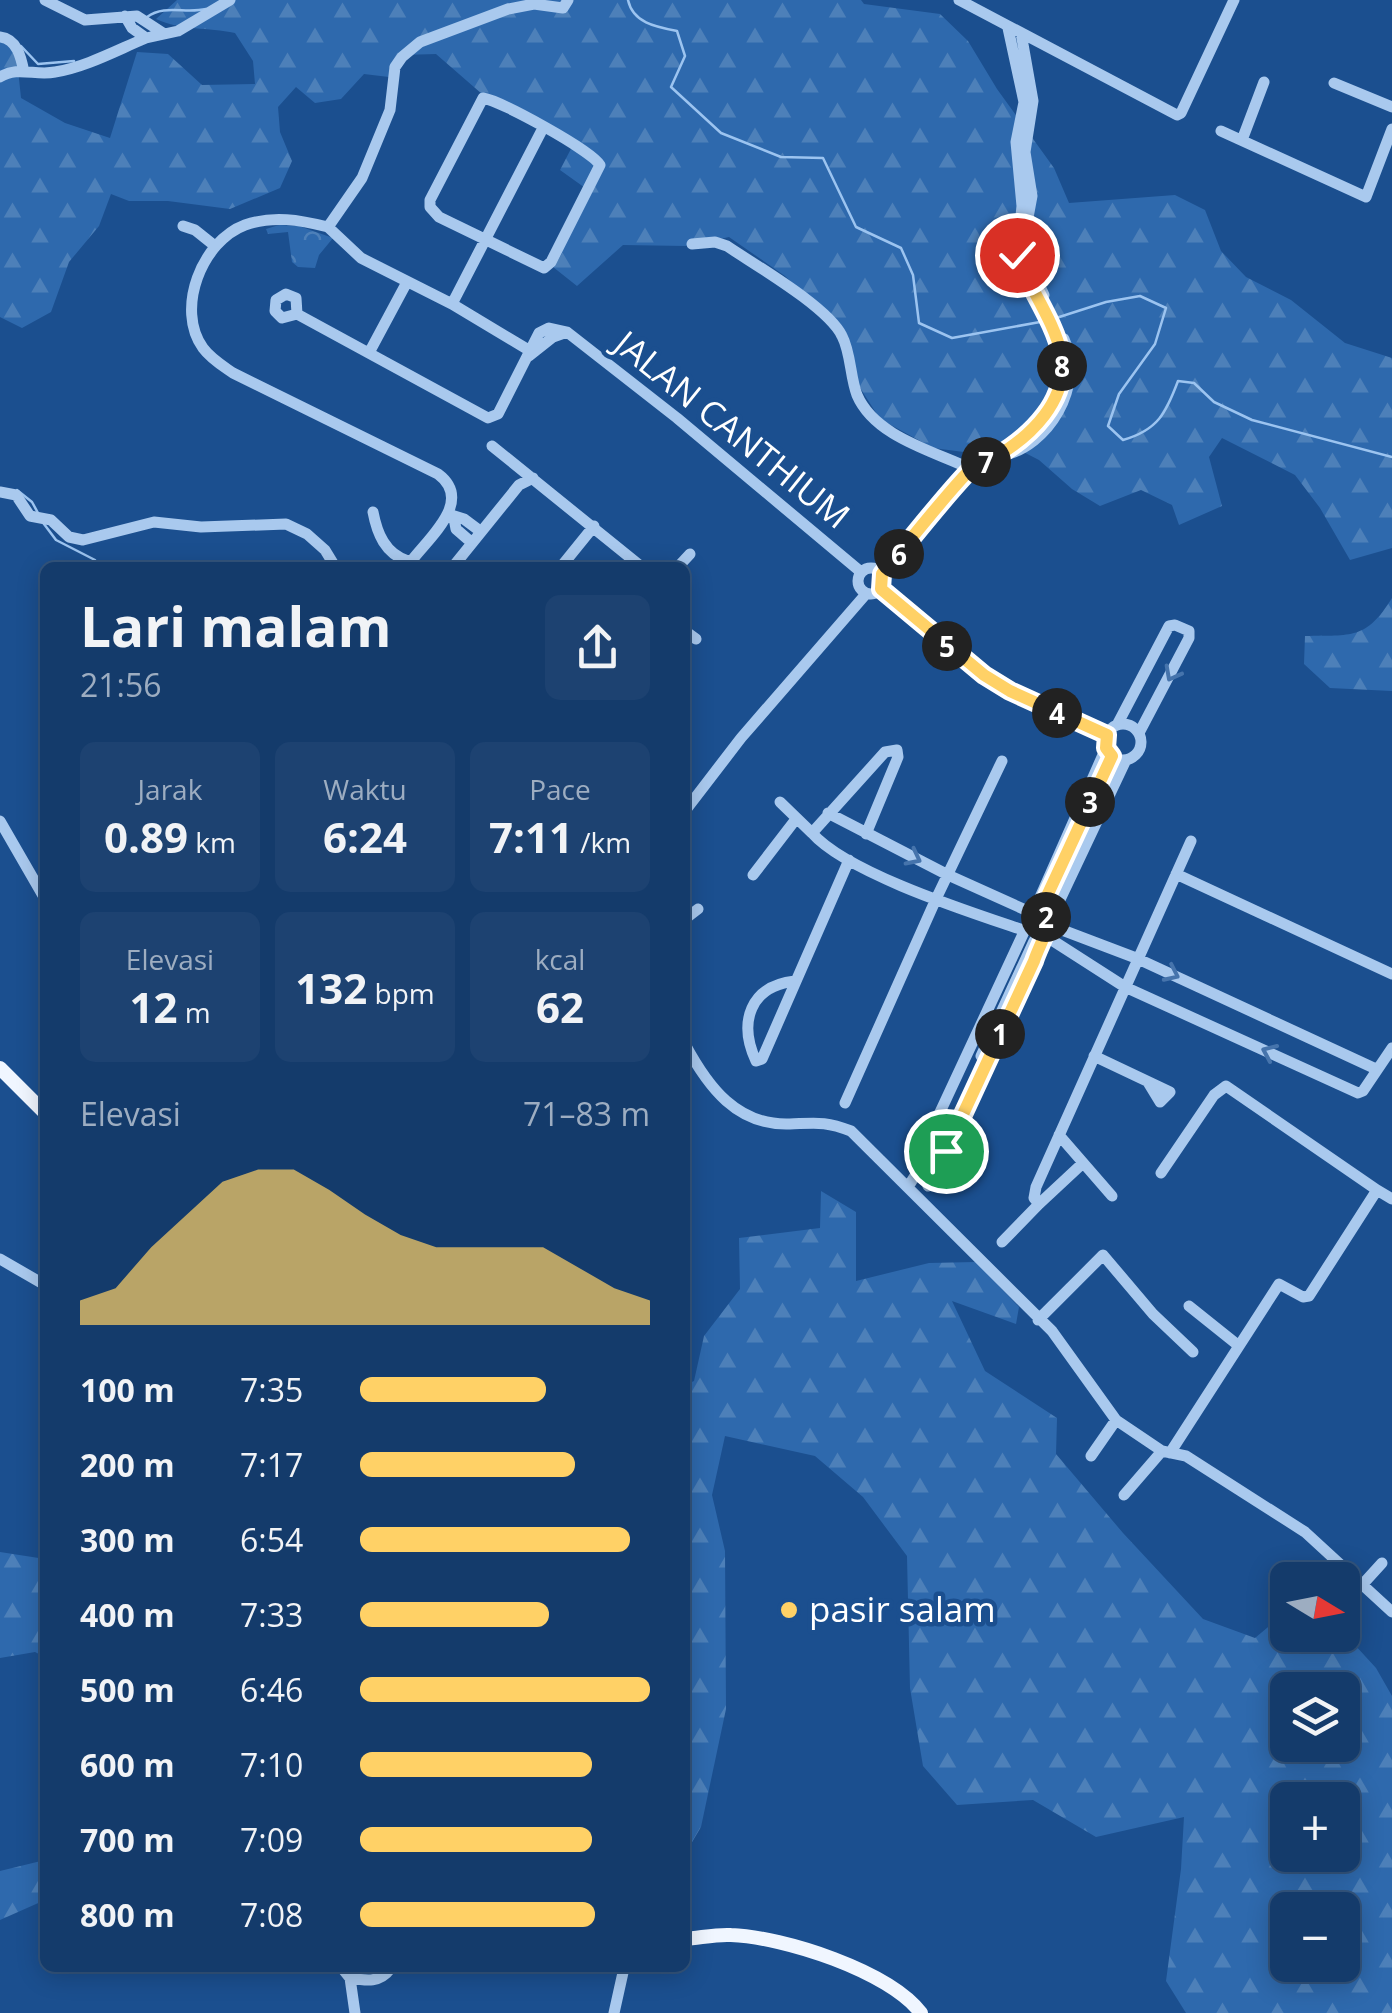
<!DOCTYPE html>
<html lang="id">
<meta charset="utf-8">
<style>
body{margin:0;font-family:"Open Sans",sans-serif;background:#1d4271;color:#f1f3f6;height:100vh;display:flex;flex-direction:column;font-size:38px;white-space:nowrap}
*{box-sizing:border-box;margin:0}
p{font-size:32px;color:#9dadc1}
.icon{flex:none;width:55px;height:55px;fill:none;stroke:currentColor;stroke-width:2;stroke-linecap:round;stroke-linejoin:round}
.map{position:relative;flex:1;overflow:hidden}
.panel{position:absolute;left:40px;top:562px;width:650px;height:1410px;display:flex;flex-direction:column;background:#143b6b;border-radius:15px;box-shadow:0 5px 25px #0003,0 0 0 2px #33557e}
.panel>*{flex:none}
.needle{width:65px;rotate:100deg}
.buttons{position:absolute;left:1270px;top:1562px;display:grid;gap:20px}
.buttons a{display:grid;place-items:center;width:90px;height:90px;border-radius:15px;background:#143b6b;box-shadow:0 5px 25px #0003,0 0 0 2px #33557e;font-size:50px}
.pin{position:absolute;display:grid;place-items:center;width:85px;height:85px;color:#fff;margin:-42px;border:5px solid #fff;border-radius:50%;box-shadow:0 2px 10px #0007}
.km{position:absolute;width:50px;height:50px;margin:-25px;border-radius:50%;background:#222;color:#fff;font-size:28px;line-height:50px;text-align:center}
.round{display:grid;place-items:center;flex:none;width:105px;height:105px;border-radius:15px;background:#1d4271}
.head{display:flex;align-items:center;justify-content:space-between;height:170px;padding:0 40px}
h1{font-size:55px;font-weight:700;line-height:75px}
.metrics{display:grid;grid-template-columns:repeat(3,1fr);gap:15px;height:170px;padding:10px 40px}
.metrics div{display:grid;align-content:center;border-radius:15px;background:#1d4271;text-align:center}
.metrics b{font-size:42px;font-weight:700}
.metrics small{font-size:28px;font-weight:400}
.metrics p{font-size:28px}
.chart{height:280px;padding:20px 40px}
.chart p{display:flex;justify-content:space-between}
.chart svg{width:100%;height:180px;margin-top:10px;fill:#ffd166;opacity:.7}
ul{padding:0 40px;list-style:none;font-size:32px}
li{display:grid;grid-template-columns:160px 120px 1fr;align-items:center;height:75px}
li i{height:25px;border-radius:12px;background:#ffd166}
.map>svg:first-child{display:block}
.forest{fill:url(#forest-firs);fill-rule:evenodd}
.park{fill:url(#park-crowns)}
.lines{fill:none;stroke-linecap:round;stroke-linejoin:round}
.stream{stroke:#9cc4f0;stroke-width:2.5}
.minor{stroke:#a9c9ee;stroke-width:11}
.major{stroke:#f0f6ff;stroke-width:14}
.oneway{stroke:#4674ac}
.route-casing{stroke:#fff;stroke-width:20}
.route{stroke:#ffd166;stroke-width:12}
.poi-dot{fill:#ffd166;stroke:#1b4f8f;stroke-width:4}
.labels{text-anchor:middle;stroke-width:9;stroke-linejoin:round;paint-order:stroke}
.street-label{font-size:35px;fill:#fff;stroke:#1b4f8f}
.poi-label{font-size:35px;fill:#fff;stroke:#1b4f8f;text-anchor:start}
</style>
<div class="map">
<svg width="1392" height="2013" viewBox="0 0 1392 2013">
<defs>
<pattern id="forest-firs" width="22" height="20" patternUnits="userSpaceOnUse" patternTransform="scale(2.5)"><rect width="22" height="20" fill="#2e69ad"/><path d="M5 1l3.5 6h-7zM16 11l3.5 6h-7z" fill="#4d80b9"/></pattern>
<pattern id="park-crowns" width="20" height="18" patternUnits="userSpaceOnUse" patternTransform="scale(2.5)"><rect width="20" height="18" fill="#2e69ad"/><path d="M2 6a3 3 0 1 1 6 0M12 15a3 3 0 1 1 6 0" fill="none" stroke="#4d80b9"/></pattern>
</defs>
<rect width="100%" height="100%" fill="#1b4f8f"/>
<path class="forest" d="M 177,0 L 861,0 L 864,4 L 940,14 L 968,41 L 997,89 L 1054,168 L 1069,203 L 1175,195 L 1205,210 L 1221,251 L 1246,277 L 1291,300 L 1345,343 L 1392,358 L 1392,548 L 1350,560 L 1320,508 L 1295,475 L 1222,438 L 1209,457 L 1222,506 L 1179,525 L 1172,505 L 1141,490 L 1100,506 L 1072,489 L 1039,460 L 1006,443 L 964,452 L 933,448 L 880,419 L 855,380 L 842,330 L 785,276 L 729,237 L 687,246 L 623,245 L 577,286 L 548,263 L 588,190 L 560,170 L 573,145 L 482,94 L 436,54 L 401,55 L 389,77 L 364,74 L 341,99 L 315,103 L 296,87 L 278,107 L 280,132 L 292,161 L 280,188 L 230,209 L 168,201 L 129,201 L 111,194 L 99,226 L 69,262 L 51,312 L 22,328 L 0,317 L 0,32 L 15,41 L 21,98 L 65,123 L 110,138 L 137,52 L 168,54 L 202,85 L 255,84 L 253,61 L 235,33 C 208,27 182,31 156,19 Z
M 1392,598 L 1392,691 L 1330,688 L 1304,664 L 1305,636 C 1352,635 1366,640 1392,598 Z
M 821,1191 L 856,1212 L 856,1281 L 929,1263 L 976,1262 L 1019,1307 L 1016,1324 L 952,1301 L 985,1371 L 1057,1418 L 1056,1454 L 1123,1533 L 1203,1619 L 1255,1638 L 1287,1611 L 1288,1635 L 1342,1635 L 1343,1632 L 1376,1668 L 1392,1696 L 1392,2013 L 1186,2013 L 1166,1981 L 1181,1869 L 1184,1817 L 1096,1837 L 1033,1800 L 957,1805 L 923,1766 L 910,1688 L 907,1556 L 863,1497 L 815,1456 L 725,1436 L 712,1495 L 725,1551 L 726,1709 L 701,1827 L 685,1854 L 685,1385 L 694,1381 L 704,1336 L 740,1289 L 739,1238 L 820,1228 ZM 1288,1690 L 1342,1690 L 1342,1745 L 1288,1745 ZM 1288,1800 L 1342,1800 L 1342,1855 L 1288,1855 ZM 1288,1910 L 1342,1910 L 1342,1965 L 1288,1965 Z
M 0,1552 L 45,1559 L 45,1657 L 35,1652 L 0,1658 Z
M 45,1860 L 45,1900 L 0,1920 L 0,1871 Z"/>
<path class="park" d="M 279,225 L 299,226 L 333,238 L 319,255 L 315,268 L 298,267 L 292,262 L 288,232 L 268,234 L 266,229 Z"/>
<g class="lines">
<path class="stream" d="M 628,0 C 633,23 656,27 677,31 L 685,56 L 671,87 L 721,133 L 781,157 L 823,158 L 856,227 L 901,248 L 913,275 L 919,323 L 952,338 L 1040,322
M 147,17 C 165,4 185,14 206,9
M 21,46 L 38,64 L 74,61
M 1053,319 L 1106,302 L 1140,296 L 1166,308 L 1155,344 L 1119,394 L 1108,426 L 1123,440 C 1158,430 1166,413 1178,381 L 1194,383 L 1214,402 L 1252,420 L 1392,457
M 17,490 L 32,502 L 38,513
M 44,524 L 56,540 L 95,560"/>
<path class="minor" d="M 45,0 L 85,20 L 137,16 L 163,33
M 959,0 L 1177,115 L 1181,113 L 1234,0
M 125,16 L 132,28 L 146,38 L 178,31 L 230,0
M 1021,33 L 1033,101 L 1025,152 L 1032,196 L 1024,239 L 1026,256 L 1044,295
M 0,37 C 17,39 21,57 24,72
M 0,77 C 17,66 36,76 55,72 C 86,67 117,50 146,38
M 1334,83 L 1392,107
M 483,98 C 501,101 591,150 600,165 L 551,262 L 544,268 L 439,217 L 430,207 L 430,200 Z
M 1221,131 L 1366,197 L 1392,129
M 1242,140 L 1264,82
M 183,226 L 195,230 L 215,246
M 328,227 C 300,220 273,215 245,225 C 202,241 175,309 203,348 C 211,359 223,366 233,373 L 438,474 C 473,500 432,535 413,559 L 408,561 C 385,554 377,533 373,512
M 328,227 L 362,178 L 390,110 L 395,67 L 402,57 L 420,42 L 508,9 L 534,4 L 563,8 L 568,0
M 328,227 L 361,258 L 452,304 L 532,352
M 692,244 L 715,242 L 727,246 C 755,265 828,307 842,336 C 851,353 850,377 857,395 C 875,437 934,451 971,469
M 452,304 L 543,128
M 297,314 L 296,298 L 286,294 L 276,300 L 275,311 L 282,318 L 297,314 L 488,418 L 498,414 L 539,333 L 549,328 L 567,332 L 677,418 L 861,572
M 370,351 L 407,282
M 529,356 L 553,337 L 567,332
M 492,446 L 643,568
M 1001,456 C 1049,447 1085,385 1064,339
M 0,492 L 16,495 L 30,516 L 51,520 L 69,537 L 83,540 L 154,522 L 201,527 L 286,524 L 307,534 L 325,550 L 336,568
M 448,514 L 464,519 L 480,531
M 454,518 L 456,529 L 471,542
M858 581a13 13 0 1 1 26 0a13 13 0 1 1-26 0Z
M 452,568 L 519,485 L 533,478
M 560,568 L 594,526
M 677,568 L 690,554
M 882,574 L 971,469 L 996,456 L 1038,424 L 1051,407 L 1063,372 L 1061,351 L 1017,255 L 1022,206 L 1016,142 L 1024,102 L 1008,28
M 881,589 L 984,675 L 1010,691 L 1107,735
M 685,631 L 696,639
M1105 742a18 18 0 1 1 36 0a18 18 0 1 1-36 0Z
M 1117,725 L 1169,626 L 1175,625 L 1189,631 L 1189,638 L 1139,733
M 1102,776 L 1111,756
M 780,802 L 812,833
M 685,811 L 741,738 L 866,594
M 828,813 L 948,875 L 1030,912
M 0,821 L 45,899
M 866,834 L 898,757 L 897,750 L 885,752 L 812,833 C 847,873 970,912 1023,930
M 1176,874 L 1392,974
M 753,875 L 796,819
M 1034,911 L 1106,748
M 685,919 L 698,909
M 1049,923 L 1126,760
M 1049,925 L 1136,958 L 1376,1069
M 1044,935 L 1125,987 L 1358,1093 L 1363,1091 L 1392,1048
M 795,981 C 750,986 738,1022 756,1061 L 762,1059 L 849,860
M 685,1044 C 708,1087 737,1126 790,1124 C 817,1123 825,1121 851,1131 L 1052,1331 L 1116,1420 L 1162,1451 L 1186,1456 L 1305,1532 L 1392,1612
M 981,1056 L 1034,941
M 1094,1056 L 1170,1092 L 1160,1102 L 1149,1084
M 845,1103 L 936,899 L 1002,761
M925 1146a11 11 0 1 1 22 0a11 11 0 1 1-22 0Z
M 1059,1135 L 1112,1196
M 928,1138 L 1024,932
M 947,1148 L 1034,961 L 1041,936
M 1161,1173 L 1214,1095 L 1226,1086 L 1377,1190
M 928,1186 L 943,1155
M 908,1187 L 928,1155
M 1039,1204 L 1083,1163
M 1002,1242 L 1039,1204 L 1034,1198 L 1036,1187 L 1191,841
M 0,1259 L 45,1285
M 1189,1306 L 1239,1346
M 1038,1320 L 1103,1255 L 1153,1314 L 1193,1352
M 1170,1453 L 1279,1284 L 1303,1297 L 1309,1296 L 1377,1190 L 1392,1199
M 1091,1456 L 1116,1420
M 1124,1495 L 1162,1451
M 1362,1585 L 1382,1563
M 342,1968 L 350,1978 L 355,2013
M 350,1978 C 367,1981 380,1983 391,1968
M 614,2013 L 624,1968"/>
<path class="major" d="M 0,1068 L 45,1113
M 685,1939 C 700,1938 716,1934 731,1935 C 784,1937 889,1971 921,2013"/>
</g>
<defs><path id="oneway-chevron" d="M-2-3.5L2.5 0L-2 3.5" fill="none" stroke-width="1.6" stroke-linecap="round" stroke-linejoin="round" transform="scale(2.5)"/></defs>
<g class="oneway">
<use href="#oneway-chevron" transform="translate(1172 674) rotate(118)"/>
<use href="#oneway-chevron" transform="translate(914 858) rotate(27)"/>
<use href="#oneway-chevron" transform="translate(1172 974) rotate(25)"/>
<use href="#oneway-chevron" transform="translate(1269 1052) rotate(-156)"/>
</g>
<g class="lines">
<defs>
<path id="route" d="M 946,1151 L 1034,961 C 1038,948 1049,930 1048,920 L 1040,911 L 1112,756 L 1106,748 L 1107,735 L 1010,691 L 984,675 L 881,589 L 882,574 C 910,541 937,505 967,473 C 975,465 985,463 994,458 C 1030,437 1070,400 1061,354 C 1055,322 1028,286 1017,255"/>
</defs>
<use href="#route" class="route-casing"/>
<use href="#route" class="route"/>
</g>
<circle class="poi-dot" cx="789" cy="1610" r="10"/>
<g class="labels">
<g class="street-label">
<text transform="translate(732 430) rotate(39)" y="12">JALAN CANTHIUM</text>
</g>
<g class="poi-label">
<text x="809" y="1622">pasir salam</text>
</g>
</g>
</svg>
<div class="buttons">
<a><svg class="needle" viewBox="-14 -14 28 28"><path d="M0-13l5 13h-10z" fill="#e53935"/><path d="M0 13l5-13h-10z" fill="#9dadc1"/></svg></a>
<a><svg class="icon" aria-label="layers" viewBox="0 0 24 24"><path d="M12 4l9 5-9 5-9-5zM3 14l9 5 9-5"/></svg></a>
<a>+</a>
<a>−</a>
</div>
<div class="pin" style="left:946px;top:1151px;background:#1e9e55"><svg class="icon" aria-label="arrive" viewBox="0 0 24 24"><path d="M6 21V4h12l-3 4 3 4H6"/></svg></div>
<div class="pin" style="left:1017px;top:255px;background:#d93025"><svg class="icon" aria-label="check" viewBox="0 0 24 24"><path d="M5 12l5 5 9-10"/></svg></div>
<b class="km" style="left:1000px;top:1034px">1</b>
<b class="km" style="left:1046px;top:917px">2</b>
<b class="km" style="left:1090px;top:802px">3</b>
<b class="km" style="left:1057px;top:713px">4</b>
<b class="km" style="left:947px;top:646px">5</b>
<b class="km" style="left:899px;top:554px">6</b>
<b class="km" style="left:986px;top:462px">7</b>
<b class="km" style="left:1062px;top:366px">8</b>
<section class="panel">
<div class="head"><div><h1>Lari malam</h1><p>21:56</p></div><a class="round"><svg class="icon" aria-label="share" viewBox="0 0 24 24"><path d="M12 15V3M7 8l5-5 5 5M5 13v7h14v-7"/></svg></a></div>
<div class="metrics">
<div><p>Jarak</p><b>0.89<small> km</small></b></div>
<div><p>Waktu</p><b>6:24</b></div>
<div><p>Pace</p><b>7:11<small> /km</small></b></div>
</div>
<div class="metrics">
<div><p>Elevasi</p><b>12<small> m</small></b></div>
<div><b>132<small> bpm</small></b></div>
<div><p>kcal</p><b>62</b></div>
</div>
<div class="chart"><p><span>Elevasi</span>71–83 m</p>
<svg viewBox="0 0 160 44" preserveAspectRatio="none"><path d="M0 44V38L10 35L20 25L30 17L40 9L50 6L60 6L70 11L80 17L90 22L100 25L110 25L120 25L130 25L140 30L150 35L160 38V44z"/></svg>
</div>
<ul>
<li><b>100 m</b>7:35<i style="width:64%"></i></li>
<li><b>200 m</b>7:17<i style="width:74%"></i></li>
<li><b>300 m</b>6:54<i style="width:93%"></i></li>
<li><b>400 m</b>7:33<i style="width:65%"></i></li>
<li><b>500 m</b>6:46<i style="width:100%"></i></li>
<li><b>600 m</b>7:10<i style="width:80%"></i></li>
<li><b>700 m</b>7:09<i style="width:80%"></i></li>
<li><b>800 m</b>7:08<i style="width:81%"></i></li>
</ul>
</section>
</div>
